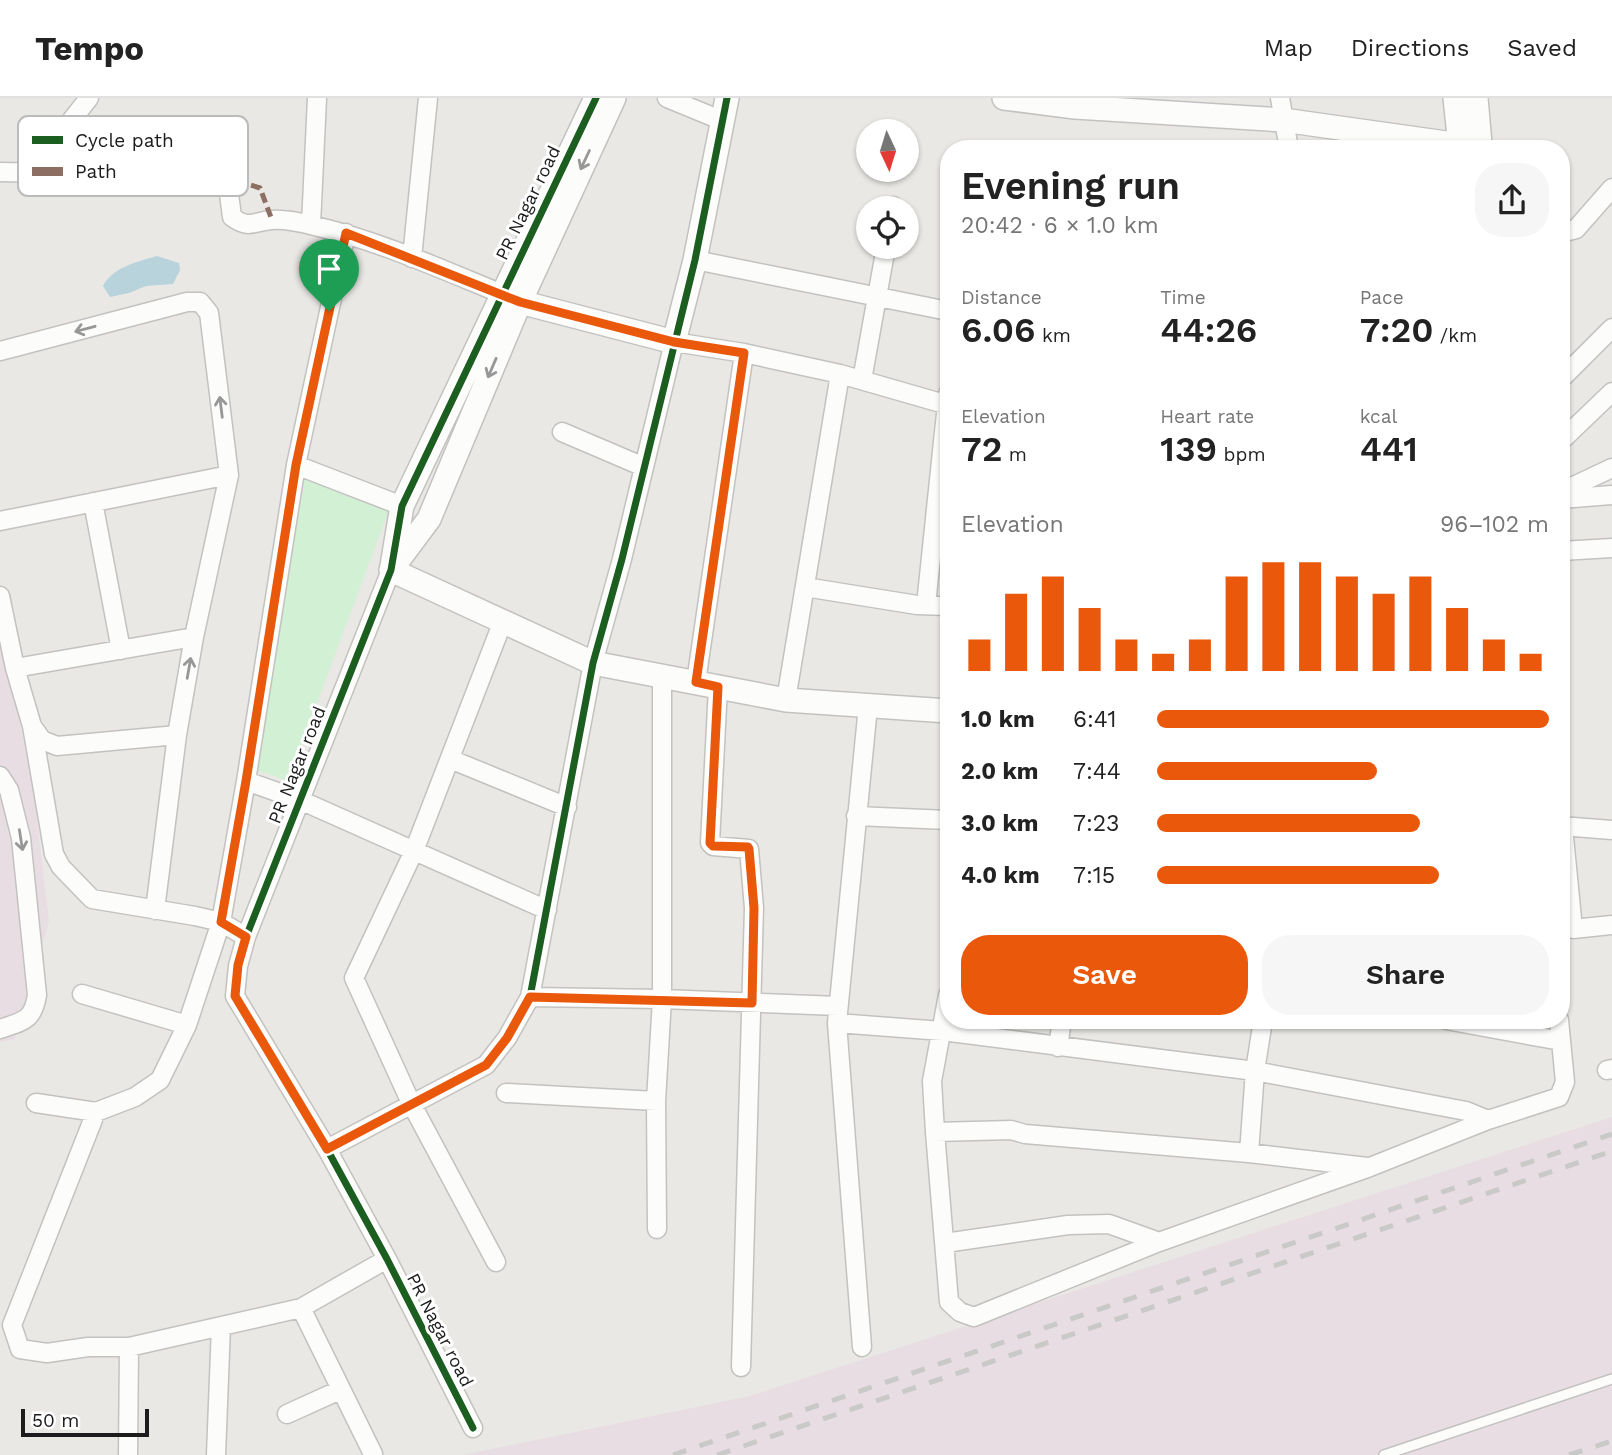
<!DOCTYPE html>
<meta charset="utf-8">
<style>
body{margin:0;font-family:"Work Sans",sans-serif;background:#f6f6f6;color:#222;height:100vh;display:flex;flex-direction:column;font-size:26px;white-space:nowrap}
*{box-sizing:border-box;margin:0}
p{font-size:23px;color:#767676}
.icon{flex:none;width:38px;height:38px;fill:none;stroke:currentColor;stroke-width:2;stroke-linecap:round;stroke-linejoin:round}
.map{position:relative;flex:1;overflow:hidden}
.sheet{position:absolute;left:940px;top:42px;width:630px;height:889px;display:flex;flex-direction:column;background:#fff;border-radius:28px;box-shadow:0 2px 5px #0004}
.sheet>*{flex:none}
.needle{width:46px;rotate:176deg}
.controls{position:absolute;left:856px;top:21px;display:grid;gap:14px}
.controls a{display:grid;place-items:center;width:63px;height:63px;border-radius:50%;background:#fff;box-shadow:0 2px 5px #0004;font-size:35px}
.scale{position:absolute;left:21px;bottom:18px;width:128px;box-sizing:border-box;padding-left:7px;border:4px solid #1c1c1c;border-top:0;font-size:19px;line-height:24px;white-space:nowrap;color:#1c1c1c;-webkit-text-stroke:5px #fff;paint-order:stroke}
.pin{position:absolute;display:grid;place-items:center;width:60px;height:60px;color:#fff;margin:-72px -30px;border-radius:50% 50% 50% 0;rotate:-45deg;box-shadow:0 0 7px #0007}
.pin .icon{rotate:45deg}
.round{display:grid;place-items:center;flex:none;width:74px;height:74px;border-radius:28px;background:#f6f6f6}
.overview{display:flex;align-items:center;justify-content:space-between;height:119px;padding:0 21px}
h1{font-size:38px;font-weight:600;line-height:52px}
.figures{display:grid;grid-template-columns:repeat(3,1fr);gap:10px;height:119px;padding:7px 21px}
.figures div{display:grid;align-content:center}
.figures b{font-size:35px;font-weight:600}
.figures small{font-size:19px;font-weight:400}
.figures p{font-size:19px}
.chart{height:196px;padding:14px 21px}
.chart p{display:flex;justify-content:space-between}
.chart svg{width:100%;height:126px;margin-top:7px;stroke:#ea580c;stroke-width:6}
.cta{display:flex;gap:14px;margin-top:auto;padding:14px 21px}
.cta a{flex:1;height:80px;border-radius:28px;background:#ea580c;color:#fff;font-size:28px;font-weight:600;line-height:80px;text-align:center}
.cta a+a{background:#f6f6f6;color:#222}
ul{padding:0 21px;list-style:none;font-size:23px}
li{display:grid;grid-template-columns:112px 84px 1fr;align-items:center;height:52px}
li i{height:18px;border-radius:9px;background:#ea580c}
header{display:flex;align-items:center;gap:42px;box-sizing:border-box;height:98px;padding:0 35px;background:#fff;border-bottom:2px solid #e0e0e0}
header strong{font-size:33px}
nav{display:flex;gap:38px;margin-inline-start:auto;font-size:24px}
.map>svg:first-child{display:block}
.industrial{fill:#e7dde2}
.park{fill:#d2f0d4}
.water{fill:#b8d3dc}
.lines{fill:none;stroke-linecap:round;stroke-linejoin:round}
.service-casing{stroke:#c3c2c0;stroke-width:12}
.minor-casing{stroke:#c3c2c0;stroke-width:21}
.tertiary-casing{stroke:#c3c2c0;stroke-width:26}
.service{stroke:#fcfcfb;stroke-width:9}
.minor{stroke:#fcfcfb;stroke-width:18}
.tertiary{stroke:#fcfcfb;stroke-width:23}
.rail{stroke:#c9c9c8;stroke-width:5;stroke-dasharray:14 14;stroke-linecap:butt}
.quiet{stroke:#8d6e63;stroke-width:5;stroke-dasharray:10 5;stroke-linecap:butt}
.cycleway-casing{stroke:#fff;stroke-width:11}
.cycleway{stroke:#1b5e20;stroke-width:7}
.oneway{stroke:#979797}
.route-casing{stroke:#fff;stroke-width:14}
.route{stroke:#ea580c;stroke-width:9}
.labels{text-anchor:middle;stroke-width:6;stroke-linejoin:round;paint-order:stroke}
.street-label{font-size:18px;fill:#1c1c1c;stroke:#fff}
.key{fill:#fff;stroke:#bbb;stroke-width:2}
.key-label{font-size:19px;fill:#1c1c1c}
</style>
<header>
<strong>Tempo</strong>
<nav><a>Map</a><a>Directions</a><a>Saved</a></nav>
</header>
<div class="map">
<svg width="1612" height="1357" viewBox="0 0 1612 1357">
<rect width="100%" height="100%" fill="#eae8e4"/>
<path class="industrial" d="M 0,529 L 33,689 L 49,823 L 15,941 L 0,944 Z
M 1612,1019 L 1612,1357 L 463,1357 L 750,1298 Z"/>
<path class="park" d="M 305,380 L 389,412 L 288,683 L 256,672 Z"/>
<path class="water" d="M 157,158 L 179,165 L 180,172 L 173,186 L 146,188 L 129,195 L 110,199 L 103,188 C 113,169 137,164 157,158 Z"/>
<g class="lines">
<defs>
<path id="service" d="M 1384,1357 L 1612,1281"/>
<path id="minor" d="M 667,0 L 723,23
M 1280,0 L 1289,51
M 0,74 L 214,78 L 222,81 L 229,96 L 232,119 C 250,132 254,123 272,122 C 285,121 303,125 315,128 C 379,143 441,171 502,196
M 30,75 L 89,0
M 893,110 L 893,108
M 311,127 L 317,0
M 1561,135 L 1576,131 L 1612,90
M 412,160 L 428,0
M 695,162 L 948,213
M 0,253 L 187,204 L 200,204 L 209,215 L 229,377 L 194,539 L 177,637 L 155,812
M 1561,281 L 1612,230
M 862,282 L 886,149
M 562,334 L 644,369
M 1561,343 L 1612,294
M 296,367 L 402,408
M 1561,394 L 1612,370
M 1561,401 L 1612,397
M 93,404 L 121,552
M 0,423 L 229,377
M 1561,453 L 1612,450
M 391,472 L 246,839 L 238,868 L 235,898 L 327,1051 L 387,1161 L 473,1330
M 805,489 L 917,507 L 948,508
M 0,498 L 15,570 L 32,628 L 42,642 L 57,648 L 177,637
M 926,507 L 948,296
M 15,570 L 194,539
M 696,584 L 744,255
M 718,589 L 710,745 L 713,748 L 749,751 L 754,810 L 741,1269
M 786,602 L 840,276
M 32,628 L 54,756 L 61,769 L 92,801 L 195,818 L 221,824 L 187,927 L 160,982 L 135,999 L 96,1014 L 36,1005
M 450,661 L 567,709
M 0,678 L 9,692 L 21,740 L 37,897 C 33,923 23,923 0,931
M 246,683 L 300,702 L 547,812
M 856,718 L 948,722
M 1561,728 L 1612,732
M 1563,729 L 1573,831 L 1612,827
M 246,839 L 221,824 L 246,683 L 296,367 L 346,135
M 82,896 L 187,927
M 948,897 L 932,983 L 935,1034 L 1011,1032 L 1025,1036 L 1249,1055 L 1367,1069
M 530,899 L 662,901 L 662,578
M 1446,922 L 1561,943
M 837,925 L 942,933 L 1255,973 L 1466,1013 L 1488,1022
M 1058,949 L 1062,922
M 1607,972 L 1612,971
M 506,995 L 656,1003
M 96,1014 L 12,1227 L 20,1251 L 47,1255 L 88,1249 L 129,1249 L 301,1210 L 387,1161
M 935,1034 L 949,1204 L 960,1214 L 974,1219 L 1159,1144 L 1370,1069 L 1488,1022 L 1559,999 L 1565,984 L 1559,922
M 327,1051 L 486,967 L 507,940 L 530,899 L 593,565 L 622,461 L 674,244 L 744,255 L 840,276 L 948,307
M 1249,1055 L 1255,973 L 1263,922
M 657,1131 L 656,1003 L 662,901 L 838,908
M 945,1145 L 1068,1127 L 1109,1126 L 1159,1144
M 496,1164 L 411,1005 L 354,880 L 414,753 L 503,523
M 301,1210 L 373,1356
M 862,1249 L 837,925 L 868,608
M 287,1316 L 340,1292
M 128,1357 L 129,1249
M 216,1357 L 221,1228"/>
<path id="tertiary" d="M 1004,0 L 1075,9 L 1283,22 L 1460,47 L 1480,46
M 1455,0 L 1460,47 L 1463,51
M 1476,0 L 1480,46 L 1478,51
M 508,199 L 520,204 L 674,244 L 695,162 L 727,0
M 392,468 L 402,408 L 596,0
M 391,472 L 593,565 L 786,602 L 948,613
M 391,472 L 429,421 L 520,204 L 614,0"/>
</defs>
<use href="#service" class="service-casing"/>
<use href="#minor" class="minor-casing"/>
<use href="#tertiary" class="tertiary-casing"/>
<use href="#service" class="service"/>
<use href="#minor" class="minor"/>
<use href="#tertiary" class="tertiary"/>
<path class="rail" d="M 673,1357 L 1612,1036
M 717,1357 L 1612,1053
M 1569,1357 L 1612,1343"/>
<path class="quiet" d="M 222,81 L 232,81 L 260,90 L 272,122"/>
<defs>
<path id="cycleway" d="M 327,1051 L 486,967 L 507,940 L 530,899 L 593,565 L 622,461 L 695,162 L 727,0
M 473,1330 L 387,1161 L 327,1051 L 235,898 L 238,868 L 246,839 L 391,472 L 402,408 L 596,0"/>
</defs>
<use href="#cycleway" class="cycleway-casing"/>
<use href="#cycleway" class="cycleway"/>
</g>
<defs><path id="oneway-shaft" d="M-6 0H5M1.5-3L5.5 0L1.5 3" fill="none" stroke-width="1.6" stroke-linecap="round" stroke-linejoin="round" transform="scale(1.75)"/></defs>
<g class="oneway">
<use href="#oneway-shaft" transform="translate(585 62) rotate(115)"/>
<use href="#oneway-shaft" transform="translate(85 231) rotate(165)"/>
<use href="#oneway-shaft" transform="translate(492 270) rotate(113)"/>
<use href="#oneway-shaft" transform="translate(221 309) rotate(-97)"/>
<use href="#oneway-shaft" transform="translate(189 570) rotate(-80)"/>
<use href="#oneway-shaft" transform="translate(21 742) rotate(81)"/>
</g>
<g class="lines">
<defs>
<path id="route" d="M 346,135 L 520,204 L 674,244 L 744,255 L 696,584 L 718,589 L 710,745 L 713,748 L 748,749 L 749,751 L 754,810 L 752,905 L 530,899 L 507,940 L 486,967 L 327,1051 L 235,898 L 238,867 L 246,839 L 221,824 L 246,683 L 296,367 Z"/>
</defs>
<use href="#route" class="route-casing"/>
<use href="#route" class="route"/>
</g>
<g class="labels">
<g class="street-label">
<text transform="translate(528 105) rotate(-64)" y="6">PR Nagar road</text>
<text transform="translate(297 667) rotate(-68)" y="6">PR Nagar road</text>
<text transform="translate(440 1232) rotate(63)" y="6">PR Nagar road</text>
</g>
</g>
<rect x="18" y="18" width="230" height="80" rx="10" class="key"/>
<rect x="32" y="38" width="31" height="8" fill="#1b5e20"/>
<rect x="32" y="69" width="31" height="9" fill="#8d6e63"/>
<g class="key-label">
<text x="75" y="49">Cycle path</text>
<text x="75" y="80">Path</text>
</g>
</svg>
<div class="controls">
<a><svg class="needle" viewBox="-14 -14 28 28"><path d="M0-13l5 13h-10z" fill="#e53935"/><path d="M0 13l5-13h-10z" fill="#767676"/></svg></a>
<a><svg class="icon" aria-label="locate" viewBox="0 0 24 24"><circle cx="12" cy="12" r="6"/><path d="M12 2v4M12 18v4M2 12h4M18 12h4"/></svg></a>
</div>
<div class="scale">50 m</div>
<div class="pin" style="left:329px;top:213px;background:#1e9e55"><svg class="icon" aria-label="arrive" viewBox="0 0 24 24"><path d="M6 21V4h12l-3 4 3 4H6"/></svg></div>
<section class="sheet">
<div class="overview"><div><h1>Evening run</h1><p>20:42 · 6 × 1.0 km</p></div><a class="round"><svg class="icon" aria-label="share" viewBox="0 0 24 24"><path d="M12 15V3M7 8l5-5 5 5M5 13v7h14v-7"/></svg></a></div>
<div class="figures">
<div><p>Distance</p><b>6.06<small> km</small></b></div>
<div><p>Time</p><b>44:26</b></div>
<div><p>Pace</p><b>7:20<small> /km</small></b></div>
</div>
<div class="figures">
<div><p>Elevation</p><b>72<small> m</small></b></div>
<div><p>Heart rate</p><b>139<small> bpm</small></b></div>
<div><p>kcal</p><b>441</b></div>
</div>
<div class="chart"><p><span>Elevation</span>96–102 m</p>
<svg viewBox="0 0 160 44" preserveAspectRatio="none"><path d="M5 44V33M15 44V17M25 44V11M35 44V22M45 44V33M55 44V38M65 44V33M75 44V11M85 44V6M95 44V6M105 44V11M115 44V17M125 44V11M135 44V22M145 44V33M155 44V38"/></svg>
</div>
<ul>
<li><b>1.0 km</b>6:41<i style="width:100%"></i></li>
<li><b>2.0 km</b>7:44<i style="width:56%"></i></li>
<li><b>3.0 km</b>7:23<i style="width:67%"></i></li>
<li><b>4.0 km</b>7:15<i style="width:72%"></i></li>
</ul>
<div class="cta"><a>Save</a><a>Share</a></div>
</section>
</div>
